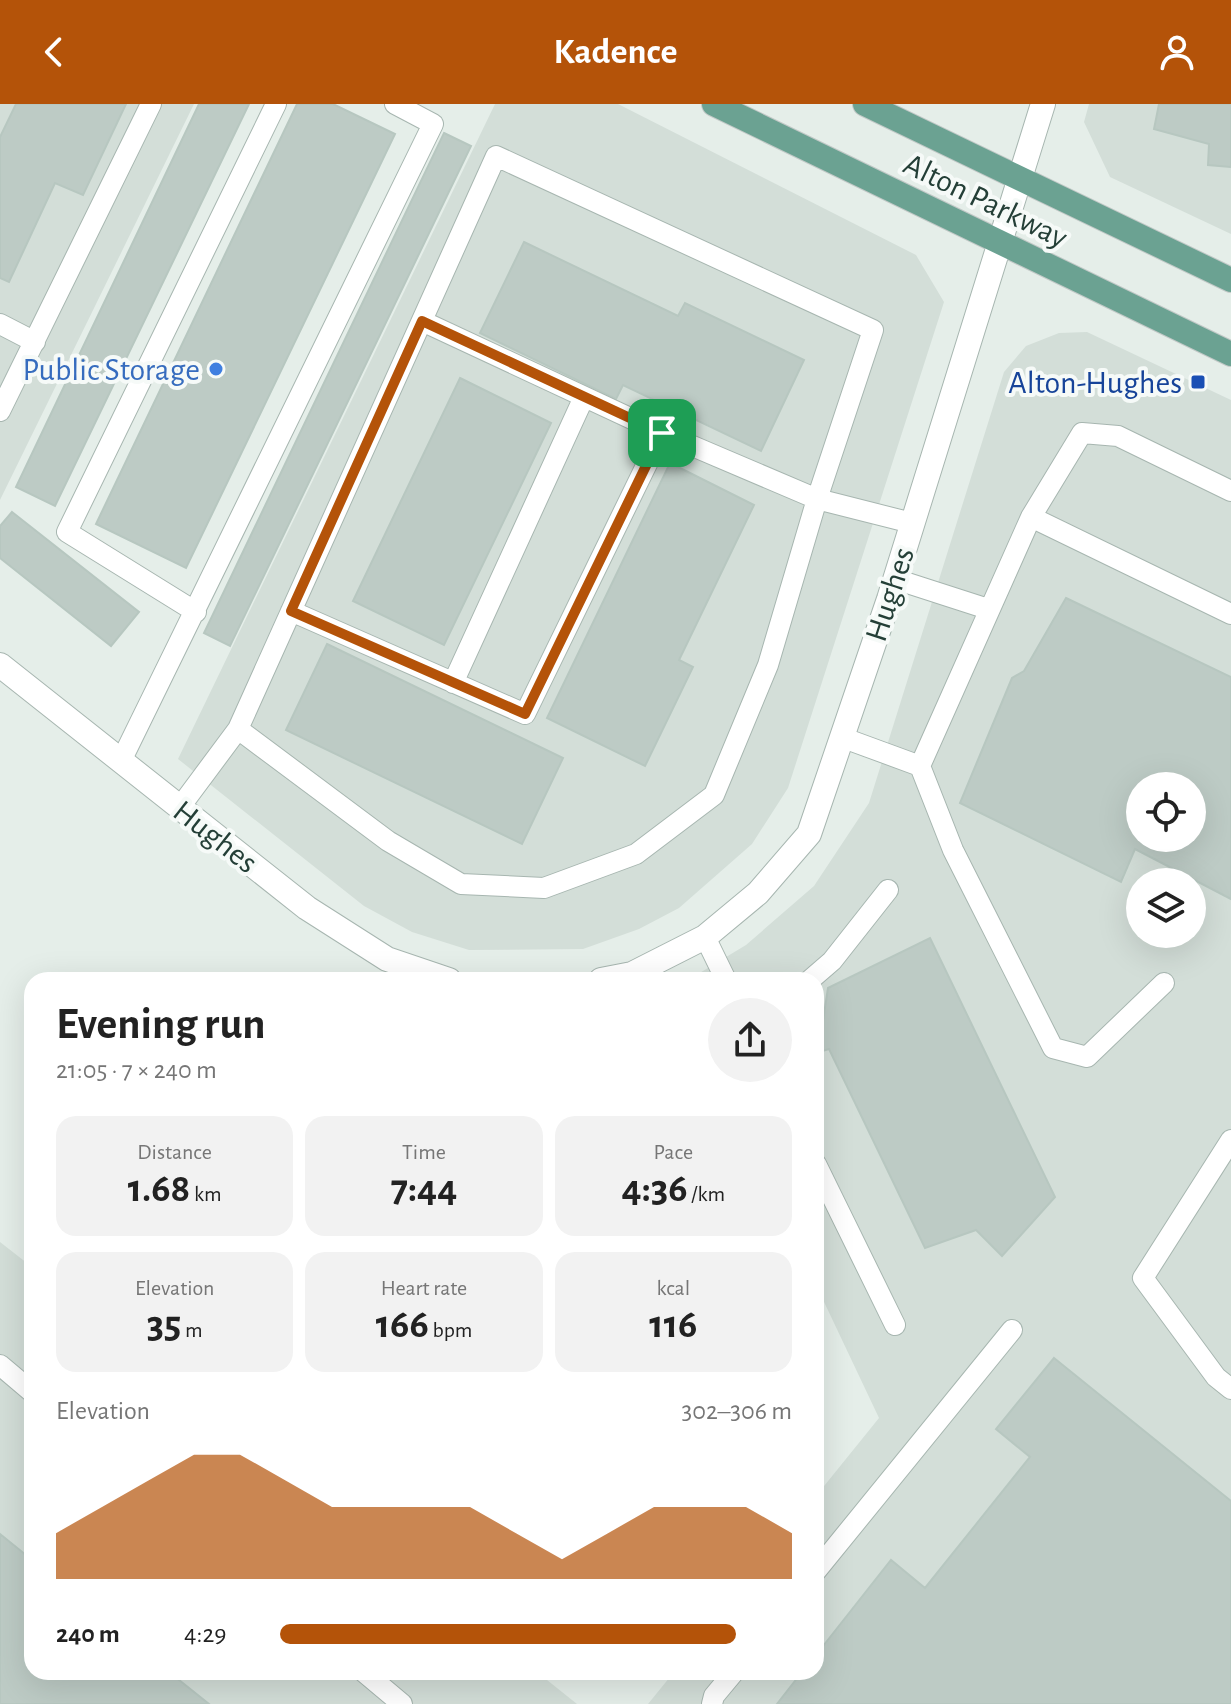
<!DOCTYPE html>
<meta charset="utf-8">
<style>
body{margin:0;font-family:"Alegreya Sans",sans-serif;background:#f2f2f2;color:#222;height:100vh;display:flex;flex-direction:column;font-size:30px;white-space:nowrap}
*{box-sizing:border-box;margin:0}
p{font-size:26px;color:#767676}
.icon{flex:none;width:44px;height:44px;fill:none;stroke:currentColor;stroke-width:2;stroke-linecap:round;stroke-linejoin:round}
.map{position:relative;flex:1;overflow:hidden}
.drawer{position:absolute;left:24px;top:868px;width:800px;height:708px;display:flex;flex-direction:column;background:#fff;border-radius:24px;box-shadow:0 8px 32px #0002}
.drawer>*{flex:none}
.fabs{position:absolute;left:1126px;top:668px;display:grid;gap:16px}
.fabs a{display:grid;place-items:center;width:80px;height:80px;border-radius:50%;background:#fff;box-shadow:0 8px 32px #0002;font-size:40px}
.pin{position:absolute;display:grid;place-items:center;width:68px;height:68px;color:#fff;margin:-34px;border-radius:16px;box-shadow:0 4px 12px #0006}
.round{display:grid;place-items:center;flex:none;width:84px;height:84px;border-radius:42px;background:#f2f2f2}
.overview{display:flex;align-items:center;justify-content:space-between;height:136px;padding:0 32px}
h1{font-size:44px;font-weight:600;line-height:60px}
.stats{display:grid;grid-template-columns:repeat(3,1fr);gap:12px;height:136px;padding:8px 32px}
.stats div{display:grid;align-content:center;border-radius:20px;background:#f2f2f2;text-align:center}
.stats b{font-size:40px;font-weight:600}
.stats small{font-size:22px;font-weight:400}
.stats p{font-size:22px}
.chart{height:224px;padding:16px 32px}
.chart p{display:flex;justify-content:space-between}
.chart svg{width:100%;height:144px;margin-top:8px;fill:#b45309;opacity:.7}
ul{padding:0 32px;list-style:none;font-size:26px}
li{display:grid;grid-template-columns:128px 96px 1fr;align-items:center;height:60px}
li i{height:20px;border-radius:10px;background:#b45309}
header{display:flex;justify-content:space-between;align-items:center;height:104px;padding:0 32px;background:#b45309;color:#fff;font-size:36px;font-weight:600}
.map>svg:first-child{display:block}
.built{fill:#d3ded8;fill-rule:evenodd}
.building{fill:#bdcbc5;stroke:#b7c7c0;stroke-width:2;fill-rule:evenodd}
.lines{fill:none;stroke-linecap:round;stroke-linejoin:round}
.service-casing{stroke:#a7b6b0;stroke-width:22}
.tertiary-casing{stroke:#a7b6b0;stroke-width:26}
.primary-casing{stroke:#c2c9c7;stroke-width:26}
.service{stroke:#fff;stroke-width:20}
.tertiary{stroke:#fff;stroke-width:24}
.primary{stroke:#6ba292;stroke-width:24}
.route-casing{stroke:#fff;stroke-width:16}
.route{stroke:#b45309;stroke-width:10}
.shop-dot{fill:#3f7fe0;stroke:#f6faf8;stroke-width:3}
.transit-dot{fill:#1a4fb4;stroke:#f6faf8;stroke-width:3}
.labels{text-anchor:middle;stroke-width:8;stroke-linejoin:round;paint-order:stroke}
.street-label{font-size:32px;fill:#243f37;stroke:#f6faf8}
.shop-label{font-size:32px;fill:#366cbe;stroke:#f6faf8;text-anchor:end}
.transit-label{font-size:32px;fill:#164399;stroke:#f6faf8;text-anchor:end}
</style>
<header><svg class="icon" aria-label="back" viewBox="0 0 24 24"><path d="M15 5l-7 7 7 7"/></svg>Kadence<svg class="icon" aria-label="person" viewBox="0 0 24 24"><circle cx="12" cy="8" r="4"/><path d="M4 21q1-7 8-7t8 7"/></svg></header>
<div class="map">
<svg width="1231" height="1600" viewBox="0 0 1231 1600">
<rect width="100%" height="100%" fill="#e5eee9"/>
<path class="built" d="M 0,0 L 194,0 L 0,396 Z
M 495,0 L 618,0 L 916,151 L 944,198 L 788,684 L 752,740 L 679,804 L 639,825 L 583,845 L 469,846 L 412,828 L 364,802 L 178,655 Z
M 1089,0 L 1231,0 L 1231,130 L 1110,73 L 1084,18 Z
M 1087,228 L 1231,296 L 1231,1600 L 648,1600 L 674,1568 L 816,1568 L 816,1392 L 879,1314 L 816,1181 L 816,876 L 688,876 L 746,841 L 814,782 L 869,699 L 1004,268 L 1026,242 L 1059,229 ZM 1140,682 L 1192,682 L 1192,734 L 1140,734 ZM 1140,778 L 1192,778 L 1192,830 L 1140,830 Z
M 0,1138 L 32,1163 L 32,1568 L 537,1568 L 577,1600 L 0,1600 Z"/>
<path class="building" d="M 16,0 L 126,0 L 83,91 L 55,79 L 9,178 L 0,174 L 0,33 Z
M 199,0 L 249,0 L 55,402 L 16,383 Z
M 297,0 L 333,0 L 395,30 L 186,464 L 96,420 Z
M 1159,0 L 1231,0 L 1231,63 L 1208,61 L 1209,40 L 1154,25 Z
M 444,29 L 471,42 L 230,542 L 204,529 Z
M 524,138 L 678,212 L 685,199 L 804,256 L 761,347 L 623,281 L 616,295 L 480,229 Z
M 460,274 L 551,319 L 444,541 L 353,497 Z
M 670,359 L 754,401 L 679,556 L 693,563 L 645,662 L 547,614 Z
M 12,408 L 139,508 L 111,542 L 0,454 L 0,422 Z
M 1066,494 L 1231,573 L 1231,795 L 1135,745 L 1121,778 L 960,699 L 1012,574 L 1024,567 ZM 1140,682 L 1192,682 L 1192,734 L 1140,734 Z
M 327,540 L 563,654 L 522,740 L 286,626 Z
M 930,834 L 1055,1093 L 1002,1152 L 976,1126 L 925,1144 L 829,945 L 816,949 L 816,923 L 822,923 L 828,884 Z
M 1054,1254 L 1231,1397 L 1231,1600 L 777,1600 L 802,1568 L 816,1568 L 816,1551 L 891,1456 L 925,1484 L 1030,1353 L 996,1325 Z
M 0,1430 L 32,1456 L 32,1568 L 169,1568 L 209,1600 L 0,1600 Z"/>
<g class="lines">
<defs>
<path id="service" d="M 0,220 L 35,238
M 0,307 L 151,0
M 662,329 L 817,395 L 912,419
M 1031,413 L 1231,510
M 895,475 L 988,505
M 291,507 L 525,610 L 662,329 L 422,217
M 196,508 L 67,428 L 276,0
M 453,579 L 584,293
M 841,633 L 920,662 L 953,746 L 1053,944 L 1087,953 L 1164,879
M 121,657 L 433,20 L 395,0
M 920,662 L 1031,413 L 1082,329 L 1118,332 L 1231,387
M 180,703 L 238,625 L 496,52 L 873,226 L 817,395 L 768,561 L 714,691 L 636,750 L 544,784 L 461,780 L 388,737 L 238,625
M 705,833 L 726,876
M 810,876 L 832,857 L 888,786
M 1231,1036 L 1143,1174 L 1216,1273 L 1231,1285
M 816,1060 L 895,1221
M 0,1261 L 32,1288
M 816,1467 L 1012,1226
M 364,1568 L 402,1600
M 712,1600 L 714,1592 L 734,1568"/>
<path id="tertiary" d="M 0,561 L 307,804 L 387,855 L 449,876
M 601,876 L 632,870 L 705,833 L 758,789 L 809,730 L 889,495 L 1043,0"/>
<path id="primary" d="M 714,0 L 1231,250
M 865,0 L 1231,176"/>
</defs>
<use href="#service" class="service-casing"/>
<use href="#tertiary" class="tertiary-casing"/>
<use href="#primary" class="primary-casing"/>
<use href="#service" class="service"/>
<use href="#tertiary" class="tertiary"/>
<use href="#primary" class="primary"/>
</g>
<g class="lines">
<defs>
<path id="route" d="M 422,217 L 662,329 L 525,610 L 291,507 Z"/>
</defs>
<use href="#route" class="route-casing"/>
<use href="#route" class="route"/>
</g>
<circle class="shop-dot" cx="216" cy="265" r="8"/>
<rect class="transit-dot" x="1190" y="270" width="16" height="16" rx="4"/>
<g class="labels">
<g class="street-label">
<text transform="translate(986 96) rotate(26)" y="11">Alton Parkway</text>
<text transform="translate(889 490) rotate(-72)" y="11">Hughes</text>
<text transform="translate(216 732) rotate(38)" y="11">Hughes</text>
</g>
<g class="shop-label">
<text x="200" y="276">Public Storage</text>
</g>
<g class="transit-label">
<text x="1182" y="289">Alton-Hughes</text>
</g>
</g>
</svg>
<div class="fabs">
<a><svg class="icon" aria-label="locate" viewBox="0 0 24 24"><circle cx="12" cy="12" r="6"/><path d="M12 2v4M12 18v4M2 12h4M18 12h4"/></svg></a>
<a><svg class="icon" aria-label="layers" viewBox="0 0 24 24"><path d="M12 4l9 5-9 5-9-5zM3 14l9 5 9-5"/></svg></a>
</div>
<div class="pin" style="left:662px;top:329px;background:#1e9e55"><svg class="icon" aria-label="arrive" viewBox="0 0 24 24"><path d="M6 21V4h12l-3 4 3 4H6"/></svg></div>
<section class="drawer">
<div class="overview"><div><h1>Evening run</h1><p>21:05 · 7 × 240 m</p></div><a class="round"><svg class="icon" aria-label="share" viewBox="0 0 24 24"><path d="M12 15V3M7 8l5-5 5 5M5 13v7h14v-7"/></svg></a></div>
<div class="stats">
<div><p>Distance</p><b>1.68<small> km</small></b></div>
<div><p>Time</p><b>7:44</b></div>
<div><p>Pace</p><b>4:36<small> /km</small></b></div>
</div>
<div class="stats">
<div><p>Elevation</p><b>35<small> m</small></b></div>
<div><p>Heart rate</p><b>166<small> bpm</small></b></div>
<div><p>kcal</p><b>116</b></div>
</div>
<div class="chart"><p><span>Elevation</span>302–306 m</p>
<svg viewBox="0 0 160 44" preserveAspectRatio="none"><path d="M0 44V30L10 22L20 14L30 6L40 6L50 14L60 22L70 22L80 22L90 22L100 30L110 38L120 30L130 22L140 22L150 22L160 30V44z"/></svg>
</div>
<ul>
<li><b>240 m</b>4:29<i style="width:89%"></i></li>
</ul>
</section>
</div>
